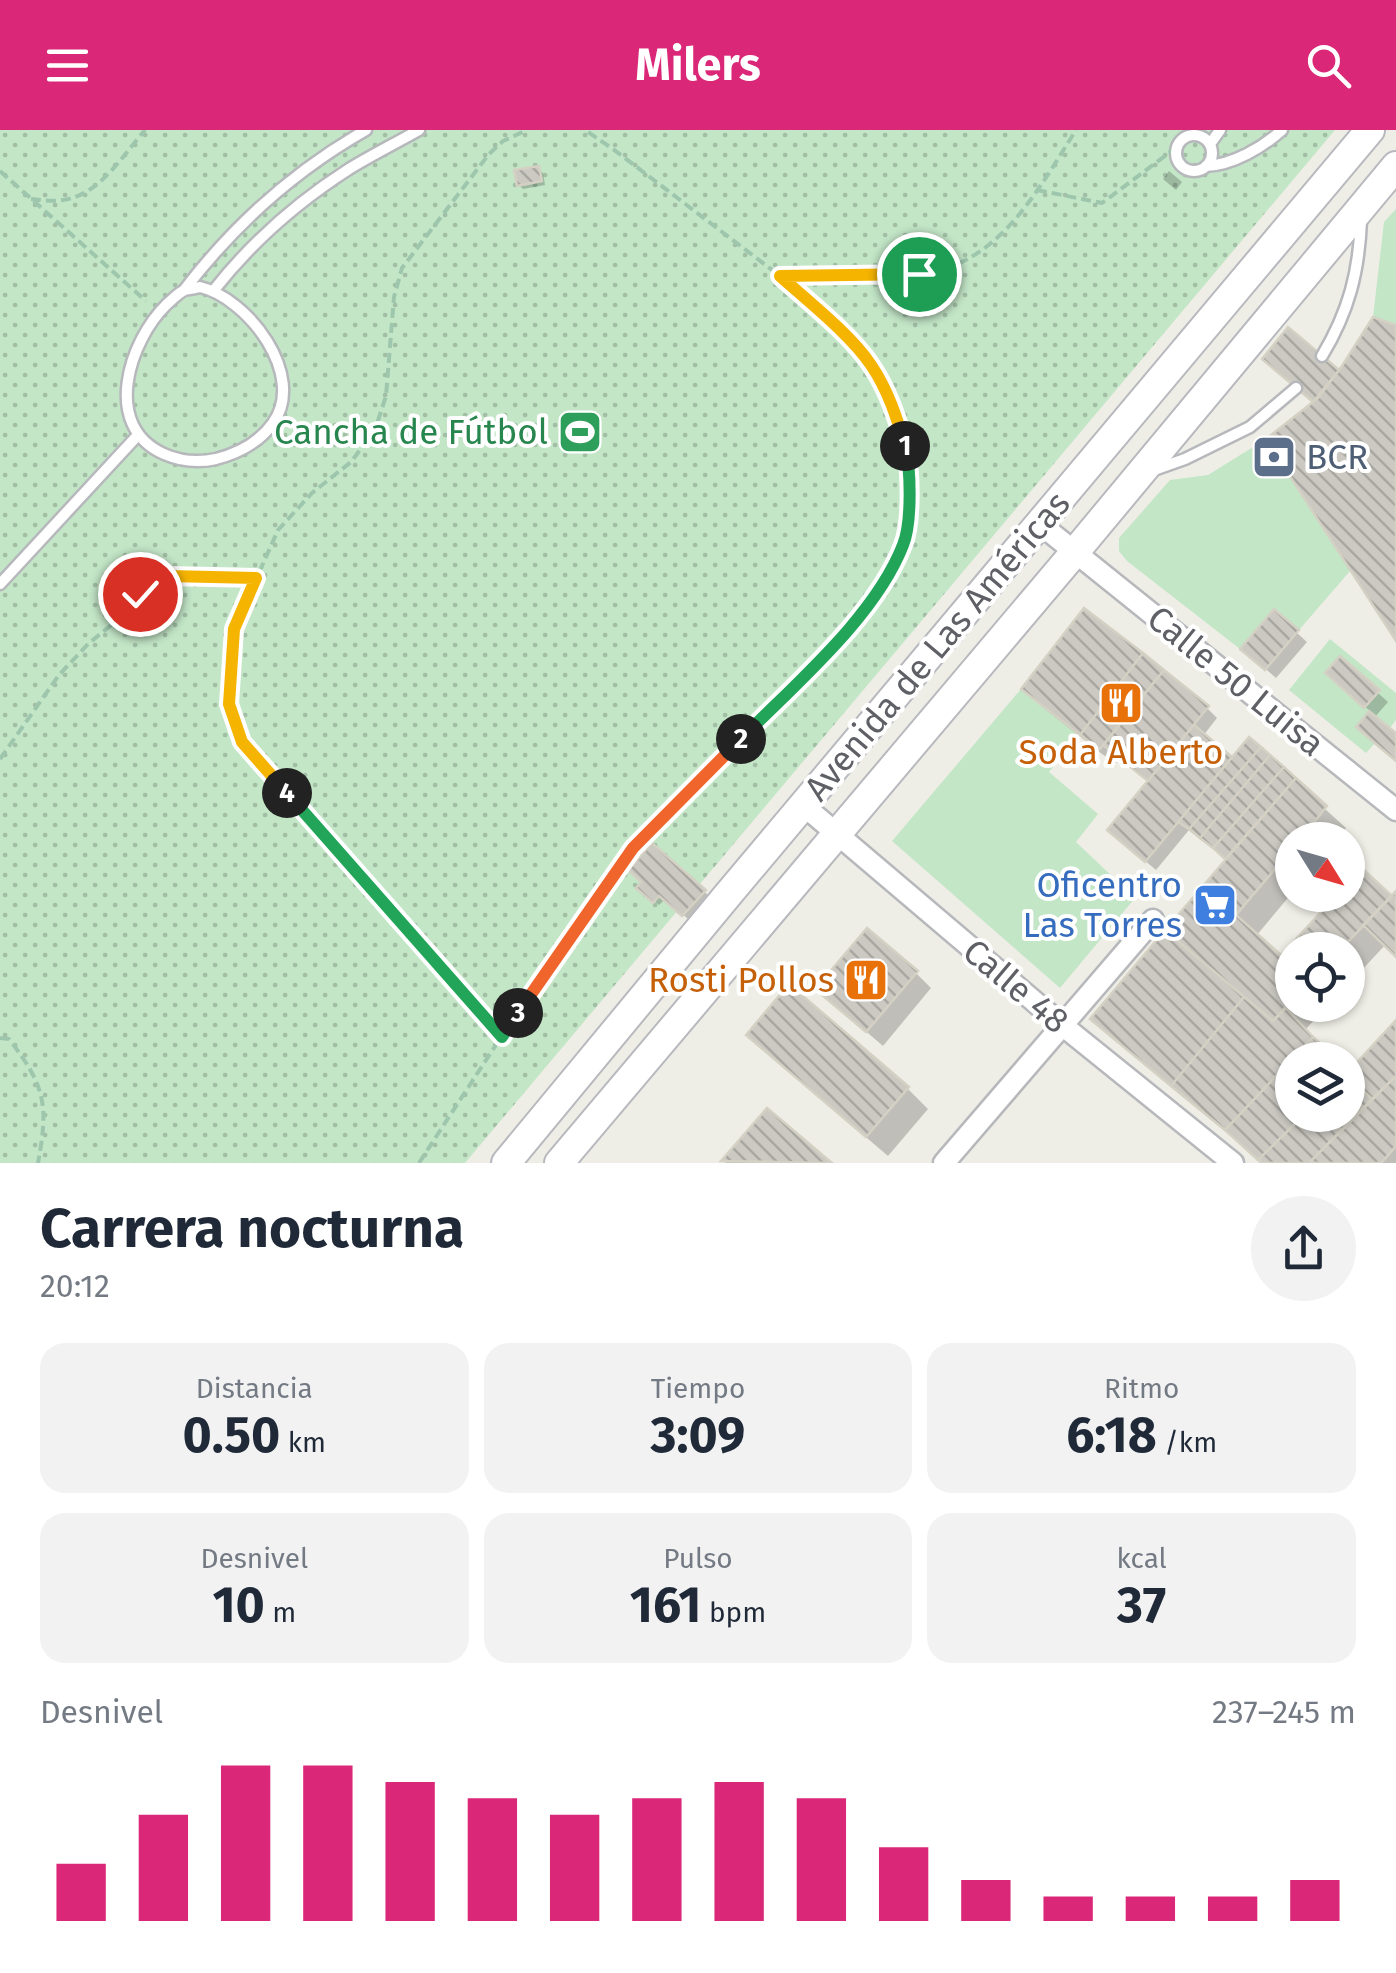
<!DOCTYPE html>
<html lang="es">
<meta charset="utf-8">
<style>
body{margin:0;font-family:"Fira Sans",sans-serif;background:#f2f2f3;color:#1f2937;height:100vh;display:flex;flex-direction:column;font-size:38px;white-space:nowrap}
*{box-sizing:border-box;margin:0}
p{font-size:32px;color:#747a83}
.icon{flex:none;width:55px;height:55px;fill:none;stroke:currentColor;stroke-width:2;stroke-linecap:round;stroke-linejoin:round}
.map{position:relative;height:1033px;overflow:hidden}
.details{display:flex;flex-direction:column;background:#fff;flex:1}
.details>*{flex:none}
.needle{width:65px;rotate:127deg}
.buttons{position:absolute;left:1275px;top:692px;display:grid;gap:20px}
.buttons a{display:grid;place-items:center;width:90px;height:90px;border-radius:50%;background:#fff;box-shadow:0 2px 8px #0004;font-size:50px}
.pin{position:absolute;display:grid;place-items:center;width:85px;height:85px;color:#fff;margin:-42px;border:5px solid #fff;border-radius:50%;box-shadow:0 2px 10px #0007}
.km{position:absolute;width:50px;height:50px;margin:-25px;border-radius:50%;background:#222;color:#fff;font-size:28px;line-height:50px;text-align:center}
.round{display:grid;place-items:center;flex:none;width:105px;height:105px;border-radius:52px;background:#f2f2f3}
.head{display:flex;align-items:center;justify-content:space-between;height:170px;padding:0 40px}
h1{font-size:55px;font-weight:700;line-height:75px}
.stats{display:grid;grid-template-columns:repeat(3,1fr);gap:15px;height:170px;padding:10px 40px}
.stats div{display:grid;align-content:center;border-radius:25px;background:#f2f2f3;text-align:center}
.stats b{font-size:50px;font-weight:700}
.stats small{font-size:28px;font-weight:400}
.stats p{font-size:28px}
.chart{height:280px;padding:20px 40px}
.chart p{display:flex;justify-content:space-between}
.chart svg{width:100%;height:180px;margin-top:10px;stroke:#db2777;stroke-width:6}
header{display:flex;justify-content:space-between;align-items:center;height:130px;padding:0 40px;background:#db2777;color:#fff;font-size:45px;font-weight:700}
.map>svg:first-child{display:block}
.green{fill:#c3e6c7}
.park{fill:url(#park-dots)}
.shadow{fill:#0003}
.building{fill:url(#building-back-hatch);stroke:#d4d1c4;stroke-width:2.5}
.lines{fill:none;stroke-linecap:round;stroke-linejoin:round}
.service-casing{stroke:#b6b8bc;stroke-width:15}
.minor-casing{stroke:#b6b8bc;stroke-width:25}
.secondary-casing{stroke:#b7b9bf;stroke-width:32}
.path{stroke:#9dc6ad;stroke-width:4;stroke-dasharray:10 5;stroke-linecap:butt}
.service{stroke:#fff;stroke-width:10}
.minor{stroke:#fff;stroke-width:20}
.secondary{stroke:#fff;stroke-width:28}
.split-1-casing{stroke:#fff;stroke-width:20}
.split-2-casing{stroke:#fff;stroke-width:20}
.split-3-casing{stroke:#fff;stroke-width:20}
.split-4-casing{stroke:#fff;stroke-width:20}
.split-5-casing{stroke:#fff;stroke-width:20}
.split-1{stroke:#f5b400;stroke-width:12}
.split-2{stroke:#22a559;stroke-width:12}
.split-3{stroke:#f0652b;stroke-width:12}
.split-4{stroke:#22a559;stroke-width:12}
.split-5{stroke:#f5b400;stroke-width:12}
.labels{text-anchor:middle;stroke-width:8;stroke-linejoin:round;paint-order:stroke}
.leisure-label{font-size:35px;fill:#27864d;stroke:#fff;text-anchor:end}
.service-label{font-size:35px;fill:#4e5e75;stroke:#fff;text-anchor:start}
.street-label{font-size:35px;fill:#5e6066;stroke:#fff}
.food-label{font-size:35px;fill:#c56008;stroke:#fff}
.shop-label{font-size:35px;fill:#366cbe;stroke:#fff;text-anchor:end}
</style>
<header><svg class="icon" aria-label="menu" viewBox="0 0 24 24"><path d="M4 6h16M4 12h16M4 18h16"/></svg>Milers<svg class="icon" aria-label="search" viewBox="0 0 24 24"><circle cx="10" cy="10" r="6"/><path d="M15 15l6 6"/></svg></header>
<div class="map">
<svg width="1396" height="1033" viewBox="0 0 1396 1033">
<defs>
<pattern id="park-dots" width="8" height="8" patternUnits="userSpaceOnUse" patternTransform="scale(2.5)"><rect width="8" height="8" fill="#c3e6c7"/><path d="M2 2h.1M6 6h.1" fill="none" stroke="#a2bea5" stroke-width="1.8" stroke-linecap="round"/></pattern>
<pattern id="building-back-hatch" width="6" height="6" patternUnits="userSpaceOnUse" patternTransform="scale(2.5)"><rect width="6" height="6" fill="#cbc9c2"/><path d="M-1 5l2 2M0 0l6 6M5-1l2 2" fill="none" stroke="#a8a7a1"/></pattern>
</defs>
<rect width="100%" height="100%" fill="#efeee6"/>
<path class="green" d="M 1396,79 L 1396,195 L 1373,187 L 1384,92 Z
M 1266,309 L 1350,441 L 1299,500 L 1274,479 L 1240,519 L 1127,431 L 1119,421 L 1119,408 L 1170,350 L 1208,345 Z
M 1330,509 L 1396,563 L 1396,590 L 1390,598 L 1370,582 L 1356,597 L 1375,613 L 1366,623 L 1289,560 Z
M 1021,559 L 1080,605 L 1049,642 L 1098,684 L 1076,712 L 1135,768 L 1060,858 L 892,711 Z"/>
<path class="park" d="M 0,0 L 1335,0 L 465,1033 L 0,1033 Z"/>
<path class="shadow" d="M 538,39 L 543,43 L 545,55 L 523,59 L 519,55 Z
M 1169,41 L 1182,52 L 1176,60 L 1163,49 Z
M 1274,482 L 1307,512 L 1276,548 L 1253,528 Z
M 1340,529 L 1388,572 L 1374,588 L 1396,607 L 1396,629 L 1359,597 L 1371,582 L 1339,553 Z
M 1024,559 L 1207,578 L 1217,588 L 1203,606 L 1232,630 L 1249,610 L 1346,698 L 1337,710 L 1292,710 L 1292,763 L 1256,806 L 1282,828 L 1340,765 L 1348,765 L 1348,757 L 1362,742 L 1392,769 L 1396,765 L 1396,824 L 1386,814 L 1348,855 L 1348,820 L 1292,820 L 1292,875 L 1328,875 L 1305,900 L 1336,930 L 1292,930 L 1292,985 L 1348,985 L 1348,941 L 1350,943 L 1396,894 L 1396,1033 L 1263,1033 L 1114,909 L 1093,889 L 1228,731 L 1189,700 L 1156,740 L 1120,710 L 1151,652 L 1121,628 L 1116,633 L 1102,624 L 1045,579 Z
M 652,716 L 708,765 L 688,789 L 665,769 L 659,775 L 639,758 L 645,752 Z
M 916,843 L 931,858 L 883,916 L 834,874 Z
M 770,925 L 907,958 L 928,979 L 888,1026 Z
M 767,981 L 828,1033 L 726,1033 L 724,1031 Z"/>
<path class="building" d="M 539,36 L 542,51 L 517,56 L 514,40 Z
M 1373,187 L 1396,195 L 1396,511 L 1266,309 L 1318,268 L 1342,236 Z
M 1288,197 L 1339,240 L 1313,272 L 1262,229 Z
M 1084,478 L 1143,523 L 1080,605 L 1021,559 Z
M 1274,479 L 1299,500 L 1265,540 L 1240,519 Z
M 1143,523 L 1164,540 L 1100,619 L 1080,605 Z
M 1340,526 L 1380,560 L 1364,578 L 1325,543 Z
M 1164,540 L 1209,576 L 1148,651 L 1103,615 Z
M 1369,581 L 1396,603 L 1396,631 L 1356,597 Z
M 1194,595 L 1232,627 L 1145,732 L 1107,700 Z
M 1249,607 L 1261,617 L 1189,699 L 1178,692 Z
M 1261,617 L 1270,625 L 1200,708 L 1189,699 Z
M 1270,625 L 1284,637 L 1213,718 L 1200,708 Z
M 1284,637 L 1296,648 L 1225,729 L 1213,718 Z
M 1296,648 L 1327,676 L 1311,696 L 1314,710 L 1292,710 L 1292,726 L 1286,726 L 1236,785 L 1281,825 L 1337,765 L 1348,765 L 1348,754 L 1362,738 L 1392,766 L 1340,820 L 1292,820 L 1292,870 L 1273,891 L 1165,800 Z
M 652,713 L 706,760 L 682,786 L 659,766 L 653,773 L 636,758 L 641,752 L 628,740 Z
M 1396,761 L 1396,827 L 1363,795 Z
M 867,798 L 918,841 L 866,902 L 815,859 Z
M 1165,800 L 1244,867 L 1171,956 L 1090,889 Z
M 789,854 L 909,957 L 866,1007 L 746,905 Z
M 1244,867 L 1273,891 L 1286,878 L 1313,907 L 1225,1000 L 1171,956 Z
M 1396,890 L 1396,946 L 1372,969 L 1348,947 L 1348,942 Z
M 1313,907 L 1339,930 L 1292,930 L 1292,985 L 1304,985 L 1258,1030 L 1225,1000 Z
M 1396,946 L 1396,1016 L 1381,1033 L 1309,1033 Z
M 1348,947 L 1372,969 L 1309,1033 L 1262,1033 L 1258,1030 L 1304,985 L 1348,985 Z
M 767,978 L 832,1033 L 721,1031 Z"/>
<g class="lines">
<defs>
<path id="service" d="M1176 23a18 18 0 1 1 36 0a18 18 0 1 1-36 0Z
M 1210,14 L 1220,0
M 1206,36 C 1233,35 1263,17 1282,0
M 200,157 C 248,168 307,246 273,293 C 259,313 239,323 216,329 C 198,333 180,331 164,324 C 101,296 129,211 167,174 C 172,170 179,162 185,160 C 186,159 199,158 200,157 Z
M 185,159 C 235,94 294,41 366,0
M 214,160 C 251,113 299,71 349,39 C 372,25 396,13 419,0
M 1322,226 C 1349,181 1359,142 1361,90
M 1154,340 L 1185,329 L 1250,297 L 1296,258
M 0,454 L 138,305"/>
<path id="minor" d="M 1040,394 L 1396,680
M 803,675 L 1062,895 L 1233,1033
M 944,1033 L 1153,790"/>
<path id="secondary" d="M 506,1033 L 726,767 L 1370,0
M 559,1033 L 1075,422 L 1396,36"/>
</defs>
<use href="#service" class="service-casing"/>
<use href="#minor" class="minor-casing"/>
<use href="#secondary" class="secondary-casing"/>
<path class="path" d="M 0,41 L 146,171
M 1037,60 L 1102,73 L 1177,17
M 31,69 C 41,70 53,72 63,70 C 100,65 122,26 145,0
M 780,146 C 811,145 843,145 874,144 C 898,144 921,145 944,139 C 1007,120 1043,52 1076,0
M 0,629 L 59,545 L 88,514 L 120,488 L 141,465 L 169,446 L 257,447
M 501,907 L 243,612 L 229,574 L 234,499 L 278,400 L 312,363 L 351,332 L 375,300 L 386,266 L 394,167 L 402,138 L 489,24 L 503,11 L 527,0
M 0,908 L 9,909 C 45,956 49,974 38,1033
M 419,1033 L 501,907 L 633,718 L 852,496 L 885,454 L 905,411 L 909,369 L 909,331 L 895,282 L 884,256 L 870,232 L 828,189 L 780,146 L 613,19 L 585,0"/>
<use href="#service" class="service"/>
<use href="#minor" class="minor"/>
<use href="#secondary" class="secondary"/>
</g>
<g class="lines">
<defs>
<path id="split-1" d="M 905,316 C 897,288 888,260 871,235 C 851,205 808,171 780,146 L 919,144"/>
<path id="split-2" d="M 741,609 C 795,554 875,487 903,415 C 912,393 911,339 905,316"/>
<path id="split-3" d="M 518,883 L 633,718 L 741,609"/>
<path id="split-4" d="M 287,663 L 502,907 L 518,883"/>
<path id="split-5" d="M 140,464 L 168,446 L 256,448 L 234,499 L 229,574 L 242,612 L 287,663"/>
</defs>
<use href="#split-1" class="split-1-casing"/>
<use href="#split-2" class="split-2-casing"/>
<use href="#split-3" class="split-3-casing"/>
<use href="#split-4" class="split-4-casing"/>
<use href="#split-5" class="split-5-casing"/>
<use href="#split-1" class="split-1"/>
<use href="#split-2" class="split-2"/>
<use href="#split-3" class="split-3"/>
<use href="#split-4" class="split-4"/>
<use href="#split-5" class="split-5"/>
</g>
<defs>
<symbol id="stadium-square" viewBox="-11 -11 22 22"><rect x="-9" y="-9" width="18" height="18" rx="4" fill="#2e9e5b" stroke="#fff"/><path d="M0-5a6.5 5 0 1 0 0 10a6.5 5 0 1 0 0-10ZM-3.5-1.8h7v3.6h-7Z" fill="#fff"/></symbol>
<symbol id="bank-square" viewBox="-11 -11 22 22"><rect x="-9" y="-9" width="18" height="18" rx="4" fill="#5c6f8a" stroke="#fff"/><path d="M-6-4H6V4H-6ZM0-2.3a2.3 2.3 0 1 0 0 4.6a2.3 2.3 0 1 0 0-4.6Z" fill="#fff"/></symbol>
<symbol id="restaurant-square" viewBox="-11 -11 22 22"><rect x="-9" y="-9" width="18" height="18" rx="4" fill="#e8710a" stroke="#fff"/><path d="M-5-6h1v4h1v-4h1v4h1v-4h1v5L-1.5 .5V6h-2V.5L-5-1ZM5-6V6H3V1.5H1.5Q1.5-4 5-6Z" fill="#fff"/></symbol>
<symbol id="supermarket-square" viewBox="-11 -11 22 22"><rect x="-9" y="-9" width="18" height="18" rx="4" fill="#3f7fe0" stroke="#fff"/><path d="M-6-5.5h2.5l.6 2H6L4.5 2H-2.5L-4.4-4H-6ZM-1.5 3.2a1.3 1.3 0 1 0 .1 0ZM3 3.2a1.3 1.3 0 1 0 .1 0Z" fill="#fff"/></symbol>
</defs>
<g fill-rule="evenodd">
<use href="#stadium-square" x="555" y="277" width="50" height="50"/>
<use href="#bank-square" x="1249" y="302" width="50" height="50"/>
<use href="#restaurant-square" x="1096" y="548" width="50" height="50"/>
<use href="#supermarket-square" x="1190" y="750" width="50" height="50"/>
<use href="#restaurant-square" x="841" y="825" width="50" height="50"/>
</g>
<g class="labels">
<g class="leisure-label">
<text x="548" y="314">Cancha de Fútbol</text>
</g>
<g class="service-label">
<text x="1306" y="339">BCR</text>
</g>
<g class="street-label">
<text transform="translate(937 516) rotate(-50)" y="12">Avenida de Las Américas</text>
<text transform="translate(1236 551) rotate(39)" y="12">Calle 50 Luisa</text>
<text transform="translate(1016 856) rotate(40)" y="12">Calle 48</text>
</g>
<g class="food-label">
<text x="1121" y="634">Soda Alberto</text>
<text x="834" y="862" text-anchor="end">Rosti Pollos</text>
</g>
<g class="shop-label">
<text x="1182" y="767">Oficentro<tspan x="1182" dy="40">Las Torres</tspan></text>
</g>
</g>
</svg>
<div class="buttons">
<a><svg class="needle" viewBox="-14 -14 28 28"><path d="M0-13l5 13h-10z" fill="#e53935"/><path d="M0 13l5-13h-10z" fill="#747a83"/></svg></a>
<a><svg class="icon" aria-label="locate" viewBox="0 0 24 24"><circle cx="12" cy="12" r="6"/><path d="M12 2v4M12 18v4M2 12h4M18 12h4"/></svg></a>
<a><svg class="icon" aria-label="layers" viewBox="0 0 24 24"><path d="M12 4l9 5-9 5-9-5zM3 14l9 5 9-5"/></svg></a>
</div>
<div class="pin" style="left:919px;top:144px;background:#1e9e55"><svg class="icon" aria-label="arrive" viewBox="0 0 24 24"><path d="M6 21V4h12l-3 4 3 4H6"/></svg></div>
<div class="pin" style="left:140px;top:464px;background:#d93025"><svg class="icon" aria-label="check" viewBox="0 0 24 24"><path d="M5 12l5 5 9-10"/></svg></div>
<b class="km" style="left:905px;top:316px">1</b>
<b class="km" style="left:741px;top:609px">2</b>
<b class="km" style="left:518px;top:883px">3</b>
<b class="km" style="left:287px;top:663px">4</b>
</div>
<section class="details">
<div class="head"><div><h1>Carrera nocturna</h1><p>20:12</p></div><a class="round"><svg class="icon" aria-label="share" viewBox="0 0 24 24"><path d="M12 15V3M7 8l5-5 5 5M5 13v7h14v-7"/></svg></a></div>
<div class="stats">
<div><p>Distancia</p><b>0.50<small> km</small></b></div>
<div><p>Tiempo</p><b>3:09</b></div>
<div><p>Ritmo</p><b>6:18<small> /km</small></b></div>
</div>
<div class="stats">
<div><p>Desnivel</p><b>10<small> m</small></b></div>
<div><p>Pulso</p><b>161<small> bpm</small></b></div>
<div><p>kcal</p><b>37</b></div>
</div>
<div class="chart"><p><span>Desnivel</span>237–245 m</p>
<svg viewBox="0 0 160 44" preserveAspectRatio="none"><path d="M5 44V30M15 44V18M25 44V6M35 44V6M45 44V10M55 44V14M65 44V18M75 44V14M85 44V10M95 44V14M105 44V26M115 44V34M125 44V38M135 44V38M145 44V38M155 44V34"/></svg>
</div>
</section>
